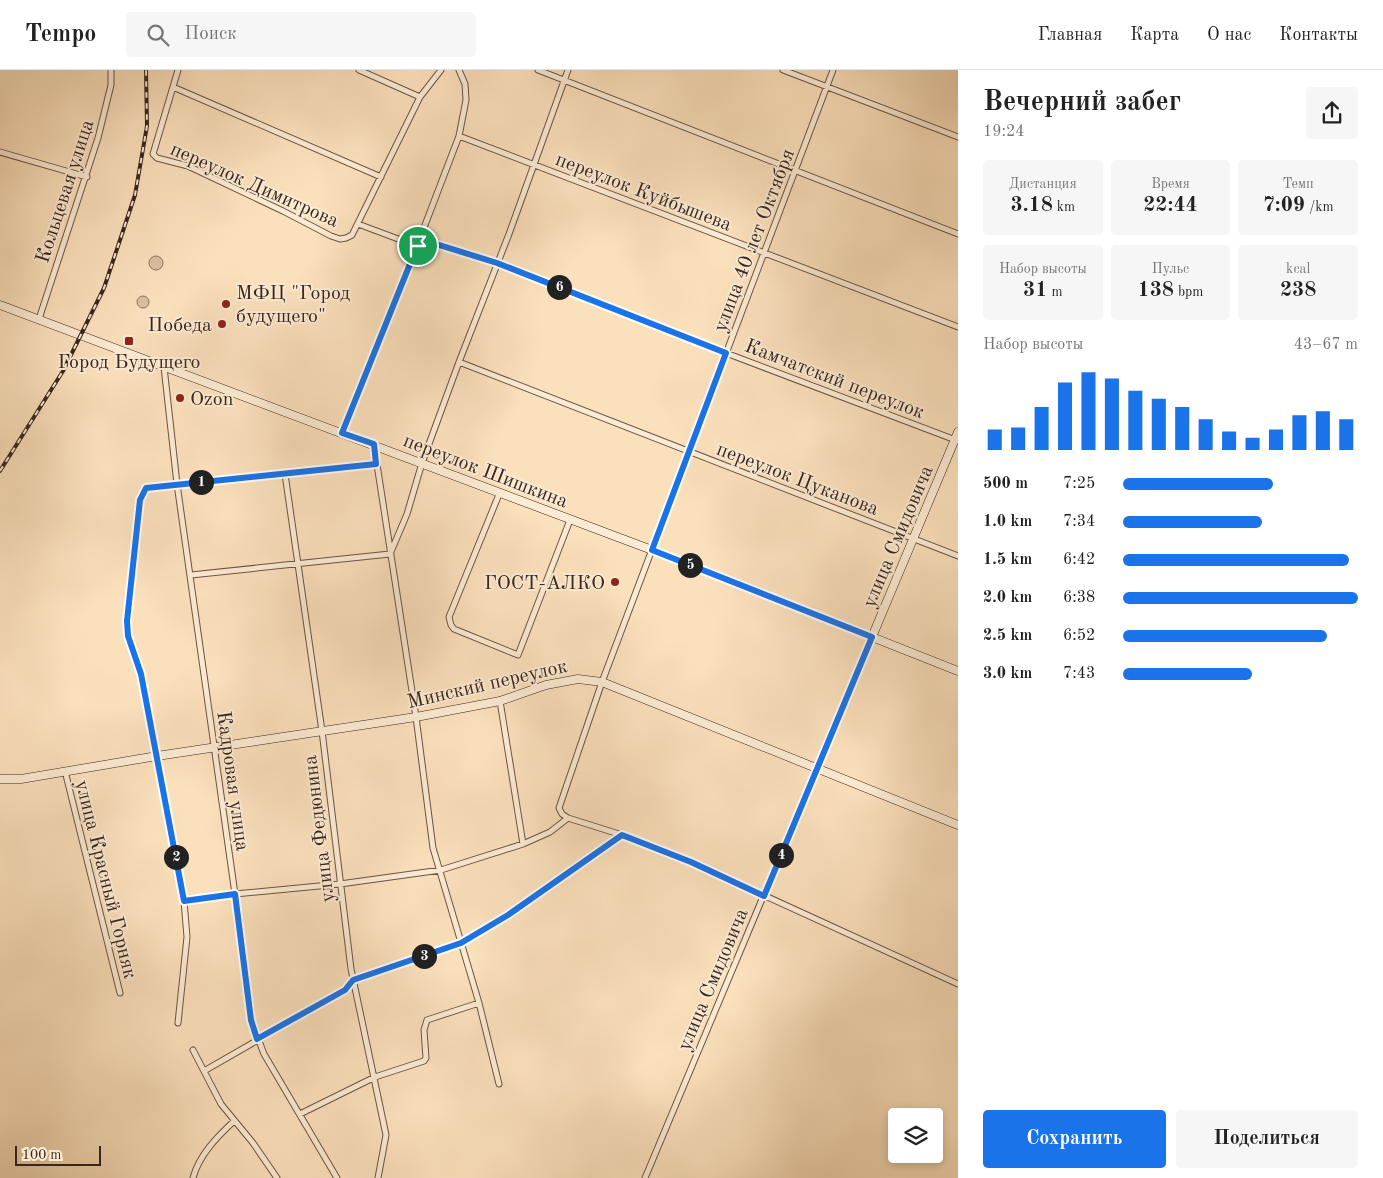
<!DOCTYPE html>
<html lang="ru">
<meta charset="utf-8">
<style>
body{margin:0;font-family:"Old Standard TT",serif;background:#f6f6f6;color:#222;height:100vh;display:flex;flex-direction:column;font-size:19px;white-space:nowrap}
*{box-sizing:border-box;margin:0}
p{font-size:16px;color:#767676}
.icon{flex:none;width:28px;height:28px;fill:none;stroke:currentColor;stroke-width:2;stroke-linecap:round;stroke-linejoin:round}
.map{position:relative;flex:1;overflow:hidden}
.drawer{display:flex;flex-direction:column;background:#fff;width:425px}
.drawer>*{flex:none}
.tools{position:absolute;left:888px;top:1038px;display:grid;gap:10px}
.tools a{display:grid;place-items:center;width:55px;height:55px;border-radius:5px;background:#fff;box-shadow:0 2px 8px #0003;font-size:25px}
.scale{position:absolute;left:15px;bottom:12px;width:86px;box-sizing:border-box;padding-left:5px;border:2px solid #39261f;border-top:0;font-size:14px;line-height:18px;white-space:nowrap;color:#39261f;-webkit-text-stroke:4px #fcebd3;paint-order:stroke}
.pin{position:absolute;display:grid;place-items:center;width:42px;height:42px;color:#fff;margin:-21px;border:2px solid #fff;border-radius:50%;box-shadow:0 1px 5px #0007}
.km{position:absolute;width:25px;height:25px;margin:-12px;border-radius:50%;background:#222;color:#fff;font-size:14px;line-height:25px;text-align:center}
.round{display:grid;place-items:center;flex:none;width:52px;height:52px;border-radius:5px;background:#f6f6f6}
.headline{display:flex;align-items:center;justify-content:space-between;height:85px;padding:0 25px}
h1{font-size:28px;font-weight:700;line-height:38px}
.figures{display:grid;grid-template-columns:repeat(3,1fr);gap:8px;height:85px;padding:5px 25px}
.figures div{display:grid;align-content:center;border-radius:5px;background:#f6f6f6;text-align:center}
.figures b{font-size:21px;font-weight:700}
.figures small{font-size:14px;font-weight:400}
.figures p{font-size:14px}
.chart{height:140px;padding:10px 25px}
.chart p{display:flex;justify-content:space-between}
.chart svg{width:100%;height:90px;margin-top:5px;stroke:#1a73e8;stroke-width:6}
.button{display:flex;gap:10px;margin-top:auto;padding:10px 25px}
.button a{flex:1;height:58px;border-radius:5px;background:#1a73e8;color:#fff;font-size:20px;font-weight:700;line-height:58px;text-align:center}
.button a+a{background:#f6f6f6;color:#222}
ul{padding:0 25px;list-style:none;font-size:16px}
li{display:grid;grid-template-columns:80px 60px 1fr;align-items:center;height:38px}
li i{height:12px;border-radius:6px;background:#1a73e8}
header{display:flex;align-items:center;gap:30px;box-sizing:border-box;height:70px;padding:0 25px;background:#fff;border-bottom:1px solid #e0e0e0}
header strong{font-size:24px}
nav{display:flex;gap:28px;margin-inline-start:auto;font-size:18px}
.search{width:350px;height:45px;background:#f6f6f6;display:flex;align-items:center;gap:12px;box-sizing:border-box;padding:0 18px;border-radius:5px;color:#767676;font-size:19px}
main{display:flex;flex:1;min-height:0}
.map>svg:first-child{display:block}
.green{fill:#dac0a1;stroke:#8a7360}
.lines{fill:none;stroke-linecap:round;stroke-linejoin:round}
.street-casing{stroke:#6a5446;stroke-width:7}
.secondary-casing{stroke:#39261f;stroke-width:9}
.street{stroke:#fcebd3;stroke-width:5}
.secondary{stroke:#fcebd3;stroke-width:8}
.rail-casing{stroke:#39261f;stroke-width:4}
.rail{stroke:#fcebd3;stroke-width:2;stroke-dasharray:5.5;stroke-linecap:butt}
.route-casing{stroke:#fff;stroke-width:10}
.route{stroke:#1a73e8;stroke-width:6}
.poi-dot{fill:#8f2418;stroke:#fcebd3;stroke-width:2}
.labels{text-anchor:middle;stroke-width:4;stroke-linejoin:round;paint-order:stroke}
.street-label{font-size:20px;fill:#39261f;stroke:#fcebd3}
.poi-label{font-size:20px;fill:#39261f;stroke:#fcebd3;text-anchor:start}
</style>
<header>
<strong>Tempo</strong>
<div class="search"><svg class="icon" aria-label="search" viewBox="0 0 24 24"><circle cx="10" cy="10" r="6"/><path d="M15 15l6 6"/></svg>Поиск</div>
<nav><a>Главная</a><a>Карта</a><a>О нас</a><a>Контакты</a></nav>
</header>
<main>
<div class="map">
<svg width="958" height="1108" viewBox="0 0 958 1108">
<rect width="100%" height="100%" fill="#fbe0bc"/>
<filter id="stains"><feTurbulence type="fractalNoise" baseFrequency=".004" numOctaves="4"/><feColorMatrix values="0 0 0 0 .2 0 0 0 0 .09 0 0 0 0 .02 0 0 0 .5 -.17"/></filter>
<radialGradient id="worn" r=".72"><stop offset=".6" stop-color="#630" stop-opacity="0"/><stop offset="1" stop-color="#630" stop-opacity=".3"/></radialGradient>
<path class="green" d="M149 193a7 7 0 1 1 14 0a7 7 0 1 1-14 0Z
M137 232a6 6 0 1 1 12 0a6 6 0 1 1-12 0Z"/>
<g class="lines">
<defs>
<path id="street" d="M 178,0 L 153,84 L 157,88 L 188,96 L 283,141 L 331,166 L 340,169 L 346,168 L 352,165 L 420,27 L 441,0
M 359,0 L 420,27
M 538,0 L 958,164
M 783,0 L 958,67
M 173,17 L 381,107
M 459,66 L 958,257
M 0,82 L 87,107
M 358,154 L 417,176
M 420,169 L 497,193 L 726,283 L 958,371
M 39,249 L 98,68 L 111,15 L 111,0
M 459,292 L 958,486
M 164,297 L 177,414 L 235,824 L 251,950 L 264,984 L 337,1108
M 341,363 L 417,176 L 459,66 L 466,30 L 465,14 L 459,0
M 374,375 L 416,647 L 433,778 L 479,933 L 499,1014
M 285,404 L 322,661 L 351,899 L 386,1065 L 378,1108
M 500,422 L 449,547 L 451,555 L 454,559 L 518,585 L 570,450
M 191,505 L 390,484 L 407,444 L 422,393 L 459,292 L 509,164 L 568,0
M 500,631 L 523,774
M 65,701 L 120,923
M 568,748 L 622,765 L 691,792 L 958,914
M 184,831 L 235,824 L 340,814 L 441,800 L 523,774 L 550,762 L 568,748 L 562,744 L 559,738 L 602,612 L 833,0
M 178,953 L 187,867 L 184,831 L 141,604 L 128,566 L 127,551 L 140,430 L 146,418 L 376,394
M 193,980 L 221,1034 L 253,1073 L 277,1108
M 204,1001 L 345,920 L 353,911 L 461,873 L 509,845 L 622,765
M 300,1044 L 375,1007 L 424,991 L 426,988 L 424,960 L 427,950 L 479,933
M 193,1108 C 199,1085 217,1067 234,1051
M 645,1108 L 872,567"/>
<path id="secondary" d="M 0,235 L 652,480 L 958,601
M 872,567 L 958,362
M 0,709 L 21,709 L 157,686 L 416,647 L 500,631 L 546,615 L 578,609 L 602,612 L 958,755"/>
</defs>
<use href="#street" class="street-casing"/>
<use href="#secondary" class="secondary-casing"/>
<use href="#street" class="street"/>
<use href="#secondary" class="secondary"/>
<defs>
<path id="rail" d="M 0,401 L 63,301 L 104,218 L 135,125 L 147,56 L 146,0"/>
</defs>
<use href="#rail" class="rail-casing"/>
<use href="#rail" class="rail"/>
</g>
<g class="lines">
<defs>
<path id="route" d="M 420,169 L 497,193 L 726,283 L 652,480 L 872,567 L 764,826 L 691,792 L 622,765 L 508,845 L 461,873 L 353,910 L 345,920 L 257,969 L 251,950 L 235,824 L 184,831 L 141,604 L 128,566 L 127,551 L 140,430 L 146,418 L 376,394 L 374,374 L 342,363 Z"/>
</defs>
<use href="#route" class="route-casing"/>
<use href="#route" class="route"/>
</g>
<g class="poi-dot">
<circle cx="226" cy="234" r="5"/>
<circle cx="222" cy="254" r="5"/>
<rect x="124" y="266" width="10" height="10" rx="2.5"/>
<circle cx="180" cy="328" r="5"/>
<circle cx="615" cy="512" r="5"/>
</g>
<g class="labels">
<g class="street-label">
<text transform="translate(255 114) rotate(24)" y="7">переулок Димитрова</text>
<text transform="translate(64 121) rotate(-72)" y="7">Кольцевая улица</text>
<text transform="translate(644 121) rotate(21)" y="7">переулок Куйбышева</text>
<text transform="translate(753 170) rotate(-69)" y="7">улица 40 лет Октября</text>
<text transform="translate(835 308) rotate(21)" y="7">Камчатский переулок</text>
<text transform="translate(486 400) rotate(21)" y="7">переулок Шишкина</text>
<text transform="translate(798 408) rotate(21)" y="7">переулок Цуканова</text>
<text transform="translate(897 466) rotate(-67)" y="7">улица Смидовича</text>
<text transform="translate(487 613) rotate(-13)" y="7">Минский переулок</text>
<text transform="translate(234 711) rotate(82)" y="7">Кадровая улица</text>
<text transform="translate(318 759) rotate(-97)" y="7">улица Федюнина</text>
<text transform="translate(107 809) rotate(76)" y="7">улица Красный Горняк</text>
<text transform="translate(712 909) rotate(-67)" y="7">улица Смидовича</text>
</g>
<g class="poi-label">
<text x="236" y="229">МФЦ "Город<tspan x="236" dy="23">будущего"</tspan></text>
<text x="212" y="261" text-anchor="end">Победа</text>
<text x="129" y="298" text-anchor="middle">Город Будущего</text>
<text x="190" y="335">Ozon</text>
<text x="605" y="519" text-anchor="end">ГОСТ-АЛКО</text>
</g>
</g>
<rect width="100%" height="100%" filter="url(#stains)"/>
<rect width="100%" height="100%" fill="url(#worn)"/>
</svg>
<div class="tools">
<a><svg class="icon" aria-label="layers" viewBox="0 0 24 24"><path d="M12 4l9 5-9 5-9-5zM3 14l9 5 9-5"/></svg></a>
</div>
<div class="scale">100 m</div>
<div class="pin" style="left:418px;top:176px;background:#1e9e55"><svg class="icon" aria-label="arrive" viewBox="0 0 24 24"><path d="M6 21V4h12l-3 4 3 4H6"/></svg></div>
<b class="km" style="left:201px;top:412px">1</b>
<b class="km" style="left:176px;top:787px">2</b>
<b class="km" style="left:424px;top:886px">3</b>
<b class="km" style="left:781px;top:785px">4</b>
<b class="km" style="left:690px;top:495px">5</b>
<b class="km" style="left:559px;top:217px">6</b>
</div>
<section class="drawer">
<div class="headline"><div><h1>Вечерний забег</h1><p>19:24</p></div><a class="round"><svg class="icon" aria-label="share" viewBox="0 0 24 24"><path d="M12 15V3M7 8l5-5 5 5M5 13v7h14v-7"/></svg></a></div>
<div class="figures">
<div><p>Дистанция</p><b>3.18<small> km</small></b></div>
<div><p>Время</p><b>22:44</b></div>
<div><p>Темп</p><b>7:09<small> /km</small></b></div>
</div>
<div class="figures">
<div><p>Набор высоты</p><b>31<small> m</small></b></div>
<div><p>Пульс</p><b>138<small> bpm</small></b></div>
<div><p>kcal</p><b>238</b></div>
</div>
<div class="chart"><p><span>Набор высоты</span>43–67 m</p>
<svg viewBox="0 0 160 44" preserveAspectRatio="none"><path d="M5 44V34M15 44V33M25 44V23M35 44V11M45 44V6M55 44V9M65 44V15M75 44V19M85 44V23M95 44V29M105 44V35M115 44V38M125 44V34M135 44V27M145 44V25M155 44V29"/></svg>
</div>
<ul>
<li><b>500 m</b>7:25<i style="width:64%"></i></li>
<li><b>1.0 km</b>7:34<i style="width:59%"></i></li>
<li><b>1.5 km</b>6:42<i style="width:96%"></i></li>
<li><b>2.0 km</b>6:38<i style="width:100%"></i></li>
<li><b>2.5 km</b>6:52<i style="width:87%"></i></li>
<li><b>3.0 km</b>7:43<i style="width:55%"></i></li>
</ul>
<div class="button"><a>Сохранить</a><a>Поделиться</a></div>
</section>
</main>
